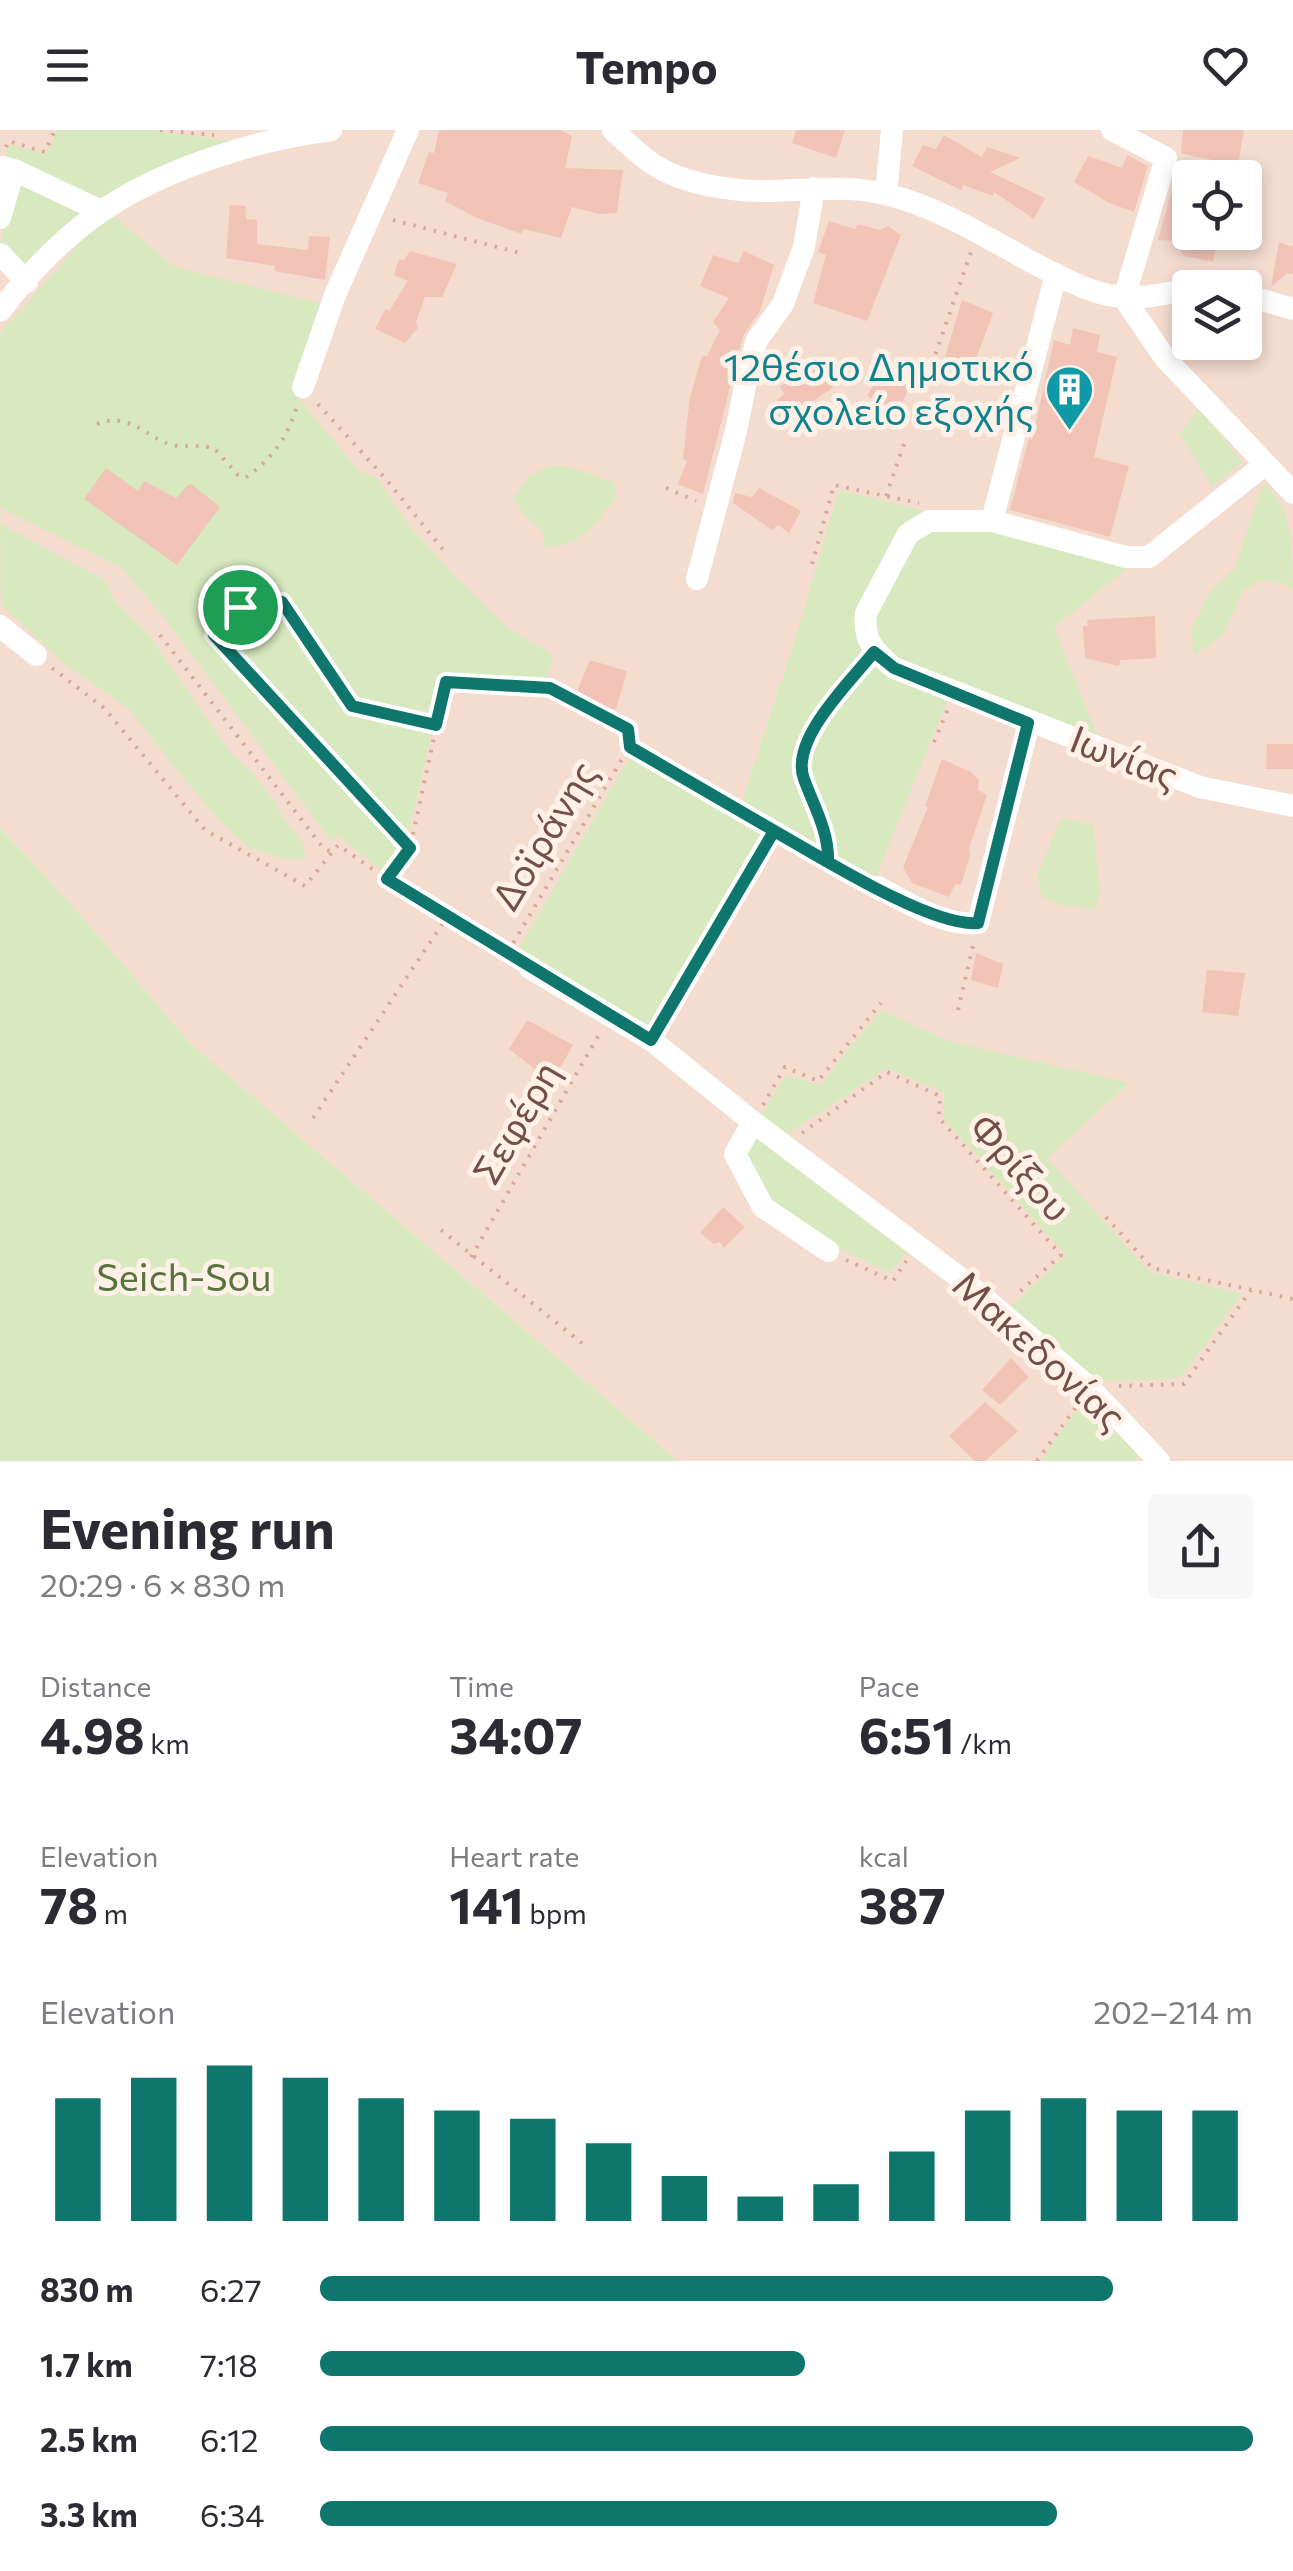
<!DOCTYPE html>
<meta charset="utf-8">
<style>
body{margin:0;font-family:Commissioner,sans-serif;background:#f7f7f7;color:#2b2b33;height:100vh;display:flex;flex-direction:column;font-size:38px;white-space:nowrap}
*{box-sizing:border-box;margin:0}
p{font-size:32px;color:#7c7c81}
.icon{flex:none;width:55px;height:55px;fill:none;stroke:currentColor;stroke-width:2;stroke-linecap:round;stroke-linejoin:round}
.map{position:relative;height:1331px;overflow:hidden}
.sheet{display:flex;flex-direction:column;background:#fff;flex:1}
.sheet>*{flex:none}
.buttons{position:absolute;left:1172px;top:30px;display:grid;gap:20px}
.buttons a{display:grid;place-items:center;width:90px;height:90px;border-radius:10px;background:#fff;box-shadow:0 5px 15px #0003;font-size:50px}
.pin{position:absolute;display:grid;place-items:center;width:85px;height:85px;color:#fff;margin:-42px;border:5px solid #fff;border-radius:50%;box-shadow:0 2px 10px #0007}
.round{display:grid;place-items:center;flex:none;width:105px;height:105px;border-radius:10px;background:#f7f7f7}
.head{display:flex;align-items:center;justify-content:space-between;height:170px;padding:0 40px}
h1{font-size:55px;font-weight:700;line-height:75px}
.metrics{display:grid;grid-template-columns:repeat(3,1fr);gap:15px;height:170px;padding:10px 40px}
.metrics div{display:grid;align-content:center}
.metrics b{font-size:50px;font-weight:700}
.metrics small{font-size:28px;font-weight:400}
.metrics p{font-size:28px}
.chart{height:280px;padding:20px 40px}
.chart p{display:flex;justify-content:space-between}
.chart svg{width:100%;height:180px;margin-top:10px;stroke:#0f766e;stroke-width:6}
ul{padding:0 40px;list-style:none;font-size:32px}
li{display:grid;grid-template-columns:160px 120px 1fr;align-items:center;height:75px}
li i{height:25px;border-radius:12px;background:#0f766e}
header{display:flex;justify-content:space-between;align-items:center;height:130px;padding:0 40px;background:#fff;font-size:45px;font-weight:700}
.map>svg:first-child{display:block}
.residential{fill:#f4dccf;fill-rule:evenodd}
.green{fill:#d8e9bf}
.building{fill:#f2c4b8}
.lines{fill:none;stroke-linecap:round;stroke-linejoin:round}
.path{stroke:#d6a79b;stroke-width:4;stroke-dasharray:2.5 8;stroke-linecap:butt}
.minor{stroke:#fff;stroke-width:22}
.route-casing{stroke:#fff;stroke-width:20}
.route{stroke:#0f766e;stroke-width:12}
.labels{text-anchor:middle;stroke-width:10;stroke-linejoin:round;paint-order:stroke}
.culture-label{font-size:38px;fill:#0d838f;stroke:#fff1e7;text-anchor:end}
.street-label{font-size:38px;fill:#734f48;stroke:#fff1e7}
.park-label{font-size:38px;fill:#57743d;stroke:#fff1e7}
</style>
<header><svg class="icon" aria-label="menu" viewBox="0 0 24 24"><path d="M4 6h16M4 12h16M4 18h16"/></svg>Tempo<svg class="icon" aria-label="heart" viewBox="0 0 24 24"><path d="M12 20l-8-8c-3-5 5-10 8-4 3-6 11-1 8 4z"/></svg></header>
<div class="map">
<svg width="1293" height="1331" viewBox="0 0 1293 1331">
<rect width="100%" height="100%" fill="#fcece0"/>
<path class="residential" d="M 0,0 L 1293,0 L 1293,1331 L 678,1331 L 190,913 L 79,783 L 0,698 ZM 1190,48 L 1245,48 L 1245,102 L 1190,102 ZM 1190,158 L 1245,158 L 1245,212 L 1190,212 Z"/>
<path class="green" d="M 57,0 L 149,0 L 246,13 L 99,78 L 3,34 L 9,14 L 47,24 Z
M 18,45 L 94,81 L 23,140 L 0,113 Z
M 111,84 L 175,137 L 322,174 L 294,263 L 359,341 L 378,349 L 406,392 L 451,442 L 509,499 L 550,523 L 552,533 L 546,554 L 441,546 L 431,589 L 355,572 L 284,467 L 236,473 L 206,504 L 402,719 L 382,741 L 338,706 L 331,711 L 161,484 L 122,438 L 0,378 L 0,203 L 87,105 Z
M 1199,278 L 1242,332 L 1212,357 L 1180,304 Z
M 548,336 L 566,336 L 613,352 L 616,368 C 593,395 583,417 544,417 L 543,402 L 523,383 L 513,368 L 529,347 Z
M 1263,353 C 1293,376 1293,420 1293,461 L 1285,454 L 1261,450 L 1243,461 L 1223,505 L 1194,526 L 1191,501 L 1208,464 L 1235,438 Z
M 839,360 L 1135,432 L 1054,497 L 1098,607 L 954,554 L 874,751 L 740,678 L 794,513 Z
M 0,394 L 106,451 L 114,470 L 148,504 L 231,623 L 252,643 L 276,673 L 283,688 L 303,713 L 306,729 L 280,728 L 248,717 L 224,695 L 182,647 L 128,578 L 67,536 L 1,475 Z
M 281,474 L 351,577 L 433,597 L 407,710 L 218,506 L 241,479 Z
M 631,625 L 762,702 L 647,899 L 518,820 Z
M 1061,688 L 1093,695 L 1100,764 L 1094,780 L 1061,775 L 1042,767 L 1037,746 Z
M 0,698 L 79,783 L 190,913 L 678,1331 L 0,1331 Z
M 881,880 L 948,911 L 1129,953 L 1047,1028 L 1149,1142 L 1242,1164 L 1180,1248 L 1090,1252 L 1006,1181 L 1066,1125 L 943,988 L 944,963 L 887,938 L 783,1007 L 758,990 L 786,945 L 820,955 Z
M 754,998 L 912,1115 L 890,1143 L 832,1115 L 768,1074 L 740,1023 Z
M 1089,1262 L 1142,1320 L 1134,1331 L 1041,1331 Z"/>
<path class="building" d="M 439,0 L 560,0 L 572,6 L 565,38 L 623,40 L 617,83 L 599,84 L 572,77 L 561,108 L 523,99 L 522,104 L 477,88 L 445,71 L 448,63 L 418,53 L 429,22 L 434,23 Z
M 796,0 L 845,0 L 836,28 L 792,13 Z
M 1183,0 L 1244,0 L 1238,36 L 1181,23 Z
M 944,5 L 982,27 L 987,17 L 1020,28 L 990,42 L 1045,68 L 1034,89 L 994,62 L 993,66 L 963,55 L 961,60 L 912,36 L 923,15 L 936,19 Z
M 1127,25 L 1148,36 L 1134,82 L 1109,73 L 1074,52 L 1088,26 L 1122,38 Z
M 1173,56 L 1190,59 L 1190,102 L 1219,102 L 1213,132 L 1185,126 L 1181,123 L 1179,111 L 1158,110 Z
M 230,75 L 246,76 L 246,89 L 257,90 L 257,114 L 308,120 L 309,106 L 330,107 L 325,150 L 274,141 L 275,136 L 226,128 Z
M 829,91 L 855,99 L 858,94 L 880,100 L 888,96 L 901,105 L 867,191 L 813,173 L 826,125 L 818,122 Z
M 1279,112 L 1293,117 L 1293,144 L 1287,143 L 1271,157 Z
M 410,121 L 457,134 L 442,167 L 425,167 L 416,192 L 418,198 L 405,213 L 375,199 L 386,178 L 389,181 L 408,151 L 394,145 L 399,129 L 404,130 Z
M 744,121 L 774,135 L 760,181 L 743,206 L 703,364 L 678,354 L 687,331 L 683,329 L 690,267 L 702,226 L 707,226 L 720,200 L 713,192 L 729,168 L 700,156 L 713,125 L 738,133 Z
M 962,170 L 993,183 L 972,239 L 945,227 Z
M 1073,198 L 1100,205 L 1097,222 L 1117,227 L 1094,327 L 1129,336 L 1110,407 L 1010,380 L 1029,308 L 1032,310 L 1054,210 L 1070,215 Z
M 815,228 L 847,249 L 811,272 L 812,274 L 787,295 L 777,290 L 771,276 L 784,264 L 780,256 L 798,246 L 803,234 Z
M 885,234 L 914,244 L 899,281 L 867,266 Z
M 106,338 L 138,361 L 144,351 L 176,368 L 190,353 L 220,377 L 177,435 L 84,369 Z
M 759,358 L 801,381 L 789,403 L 778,395 L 772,400 L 733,373 L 735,363 L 752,367 Z
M 1155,486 L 1156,528 L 1120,530 L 1119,536 L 1085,528 L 1083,496 L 1088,496 L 1087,490 Z
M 590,530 L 627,541 L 616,579 L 601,578 L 585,570 L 577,561 Z
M 1267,614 L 1293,614 L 1293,639 L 1266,639 Z
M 942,629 L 971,642 L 979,650 L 978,660 L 987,665 L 969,718 L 970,726 L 961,755 L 955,754 L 949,767 L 912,753 L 903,737 L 928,677 L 925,676 Z
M 976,823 L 1003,834 L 998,858 L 971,850 Z
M 1207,840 L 1245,843 L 1238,886 L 1202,882 Z
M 527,890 L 573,915 L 555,947 L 536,940 L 509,919 Z
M 723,1077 L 745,1097 L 724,1118 L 720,1112 L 714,1114 L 700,1103 Z
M 1011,1228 L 1029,1247 L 1000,1275 L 982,1260 Z
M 985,1272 L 1018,1301 L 985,1331 L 975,1331 L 949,1306 Z"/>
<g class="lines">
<path class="path" d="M 160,0 L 214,5
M 6,17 L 8,11 L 45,22 L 55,0
M 393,90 L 524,124
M 932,234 L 971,122
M 318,274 L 385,348 L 445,422
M 97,294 C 125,282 143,303 166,313 C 181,319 198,314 214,318 L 238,345 L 245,348 C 271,330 287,308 296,279
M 666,358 L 696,371
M 886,366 L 904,314
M 812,434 L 834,355 L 919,373
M 160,505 L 324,719 L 333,722
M 52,538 L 104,578 L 205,700 L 305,756 L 338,715 L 387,749 L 514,827
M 934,612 L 948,579
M 410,718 L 214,505 L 240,477 L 282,472 L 353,576 L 435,595
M 828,731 L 828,709 L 801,643 L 801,628 L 812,600 L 862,536
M 387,749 L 410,718 L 446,552 L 550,559 L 628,599 L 629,617 L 860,749
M 508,822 L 629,617
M 958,880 L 974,812
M 662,891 L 774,701
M 763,975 L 785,937 L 818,951 L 881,873
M 313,988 L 447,787
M 802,1003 L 887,942 L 940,966 L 939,988 L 1061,1125 L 1015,1166
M 1106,1087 L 1152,1138 L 1293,1169
M 441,1100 L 588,1218
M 471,1127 L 601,901
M 846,1130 L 893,1151 L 906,1131
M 1119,1256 L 1184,1254 L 1251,1160
M 1037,1331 L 1078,1274"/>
<path class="minor" d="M 613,0 C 624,10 635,21 647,30 C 677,53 727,61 764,61 C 804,61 845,54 885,64 C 939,77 989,109 1037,135 C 1063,148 1093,165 1122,167 C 1143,170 1169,162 1190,160
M 1112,0 L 1166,28 L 1124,168
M 14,40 L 101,81
M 886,64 L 892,0
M 0,88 L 14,40 L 3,37
M 0,124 L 27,152
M 1245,165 L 1293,179
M 1124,168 L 1165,228 L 1293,363
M 0,181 C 26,146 63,108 99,83 C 162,39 255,10 331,0
M 303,257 L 335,165 L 408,0
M 1264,335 L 1149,427 L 1126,427 L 992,391 L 929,391 L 908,404 L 866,483 C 863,510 874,522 894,538 L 1200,657 L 1293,676
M 992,391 L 1056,144
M 697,449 L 736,301 L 749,237 L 757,210 L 783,174 L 804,117 L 814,58
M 0,496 L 36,525
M 878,757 C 907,772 944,797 978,793 L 1029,593
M 530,838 L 651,910 L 753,992 L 964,1151 L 1090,1258 L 1159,1331
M 753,992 L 735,1024 L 763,1077 L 828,1121"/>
</g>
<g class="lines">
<defs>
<path id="route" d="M 240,477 L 214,505 L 410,718 L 387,749 L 651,910 L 774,701 C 817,725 932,798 978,793 L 1028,593 L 894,538 L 874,522 C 851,551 789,610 804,649 C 814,677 829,701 828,732 L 630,617 L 628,599 L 550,558 L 446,552 L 436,595 L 352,576 L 282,472 L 240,477"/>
</defs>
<use href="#route" class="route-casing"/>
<use href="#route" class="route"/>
</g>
<defs>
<symbol id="building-pin" viewBox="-11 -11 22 30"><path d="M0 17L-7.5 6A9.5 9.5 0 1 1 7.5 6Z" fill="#0f9aa8" stroke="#fff1e7"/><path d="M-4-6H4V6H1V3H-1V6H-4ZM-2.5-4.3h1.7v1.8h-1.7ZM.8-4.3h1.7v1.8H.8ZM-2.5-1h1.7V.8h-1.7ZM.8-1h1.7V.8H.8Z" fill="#fff"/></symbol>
</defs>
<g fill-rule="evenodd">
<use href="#building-pin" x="1042" y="232" width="55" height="75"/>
</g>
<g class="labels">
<g class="culture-label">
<text x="1034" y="251">12θέσιο Δημοτικό<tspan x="1034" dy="44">σχολείο εξοχής</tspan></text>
</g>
<g class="street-label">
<text transform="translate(1124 628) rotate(21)" y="13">Ιωνίας</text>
<text transform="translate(545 706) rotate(-59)" y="13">Δοϊράνης</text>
<text transform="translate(517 993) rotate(-60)" y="13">Σεφέρη</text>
<text transform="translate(1020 1038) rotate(48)" y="13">Φρίξου</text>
<text transform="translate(1039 1221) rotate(42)" y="13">Μακεδονίας</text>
</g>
<g class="park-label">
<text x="184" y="1161">Seich-Sou</text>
</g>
</g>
</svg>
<div class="buttons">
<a><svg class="icon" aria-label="locate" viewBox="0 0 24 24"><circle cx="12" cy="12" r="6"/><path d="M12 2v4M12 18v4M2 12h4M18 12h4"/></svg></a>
<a><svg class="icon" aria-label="layers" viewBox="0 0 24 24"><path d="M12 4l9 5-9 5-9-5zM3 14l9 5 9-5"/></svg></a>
</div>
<div class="pin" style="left:240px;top:477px;background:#1e9e55"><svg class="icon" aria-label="arrive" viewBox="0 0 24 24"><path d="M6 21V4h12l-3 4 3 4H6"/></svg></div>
</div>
<section class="sheet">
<div class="head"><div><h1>Evening run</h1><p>20:29 · 6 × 830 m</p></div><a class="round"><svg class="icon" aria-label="share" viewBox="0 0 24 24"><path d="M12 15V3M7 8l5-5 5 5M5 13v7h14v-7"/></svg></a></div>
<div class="metrics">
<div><p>Distance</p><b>4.98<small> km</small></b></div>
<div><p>Time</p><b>34:07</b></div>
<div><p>Pace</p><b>6:51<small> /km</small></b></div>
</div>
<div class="metrics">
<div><p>Elevation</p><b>78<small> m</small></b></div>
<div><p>Heart rate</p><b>141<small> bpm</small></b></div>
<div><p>kcal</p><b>387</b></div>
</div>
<div class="chart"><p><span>Elevation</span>202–214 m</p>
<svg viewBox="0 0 160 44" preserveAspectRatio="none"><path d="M5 44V14M15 44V9M25 44V6M35 44V9M45 44V14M55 44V17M65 44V19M75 44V25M85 44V33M95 44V38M105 44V35M115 44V27M125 44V17M135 44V14M145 44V17M155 44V17"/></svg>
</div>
<ul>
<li><b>830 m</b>6:27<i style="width:85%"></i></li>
<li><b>1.7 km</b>7:18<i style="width:52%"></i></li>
<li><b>2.5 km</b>6:12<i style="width:100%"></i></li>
<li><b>3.3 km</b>6:34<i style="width:79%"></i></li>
</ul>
</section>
